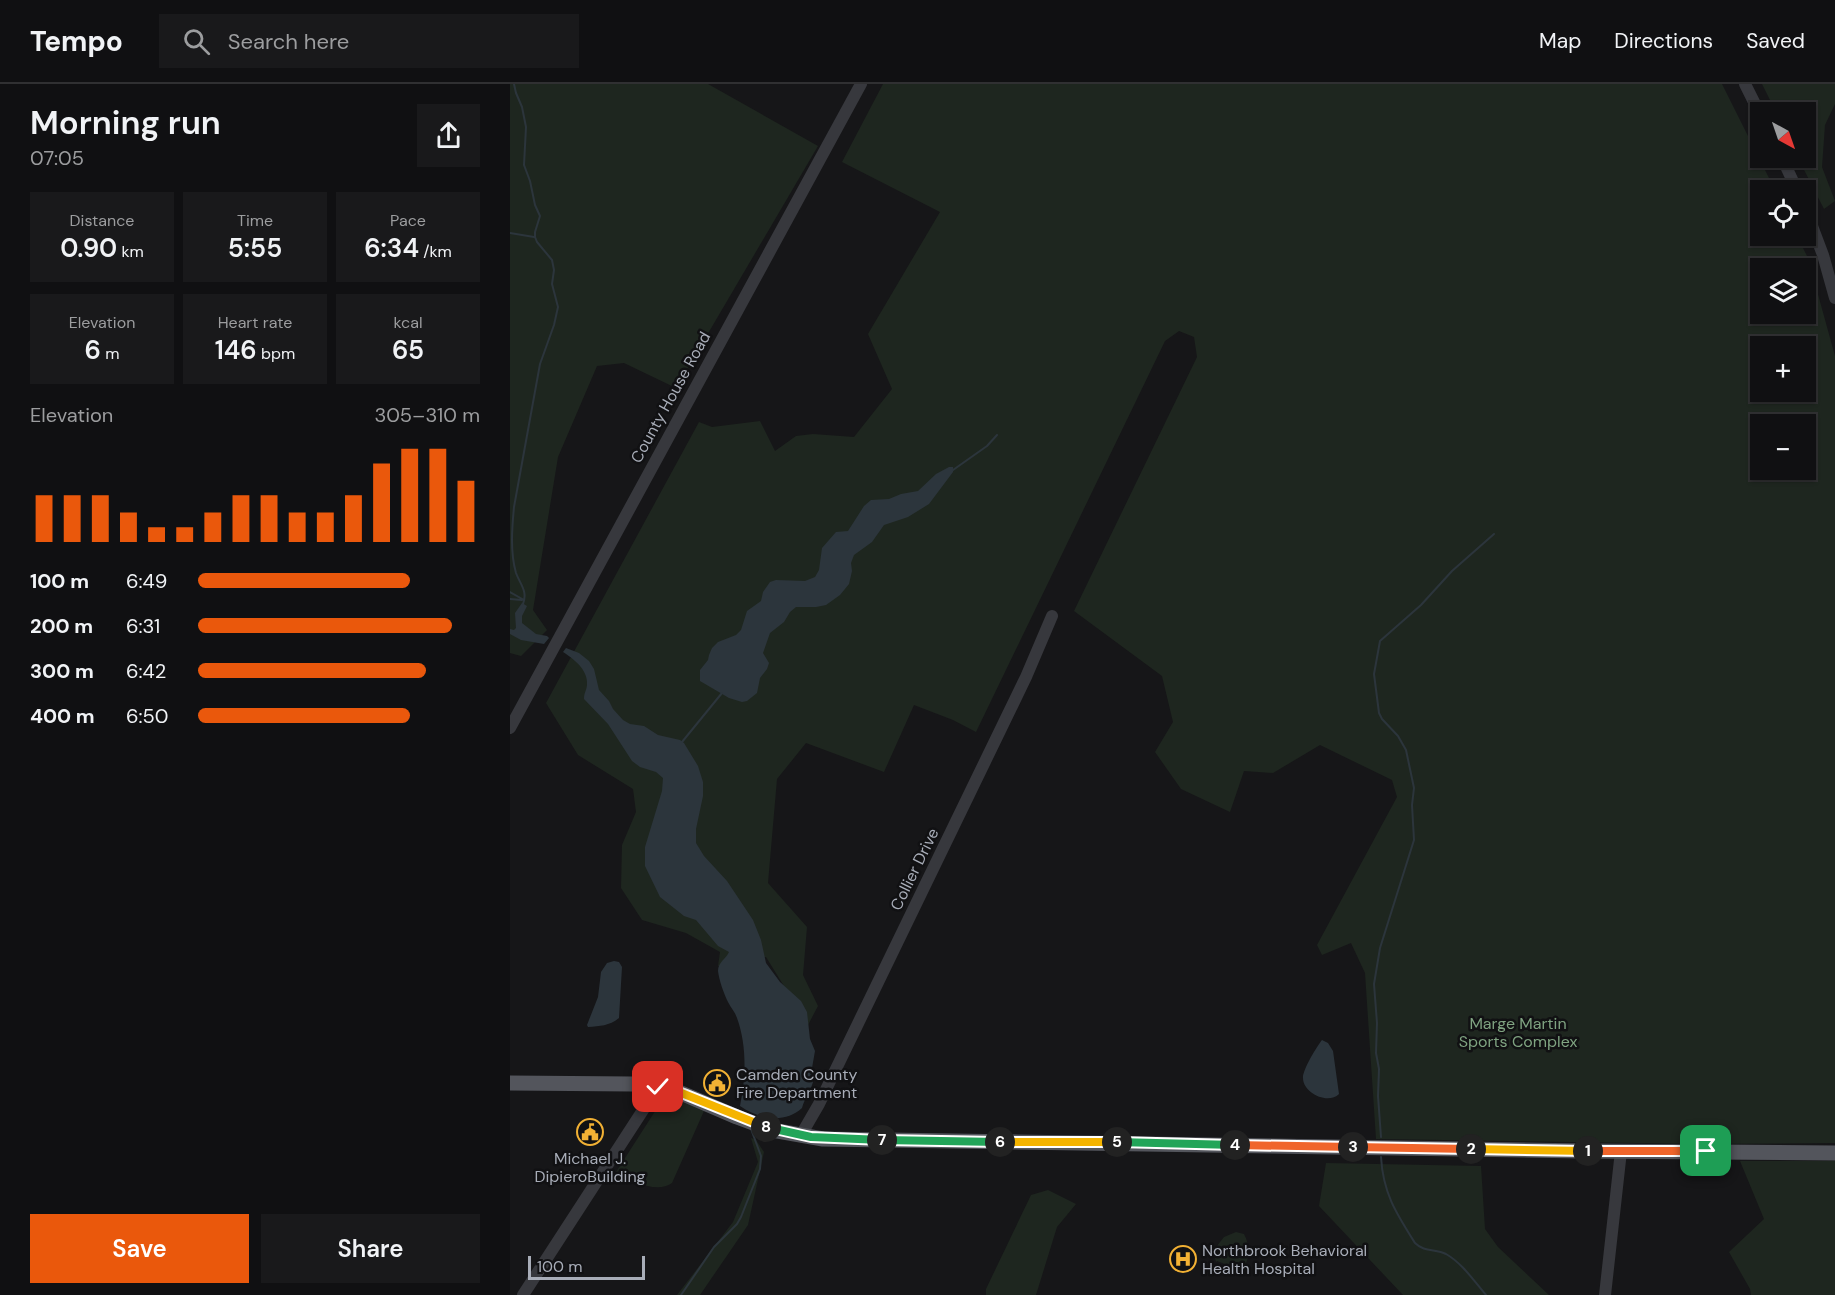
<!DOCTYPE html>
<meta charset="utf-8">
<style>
body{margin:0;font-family:"DM Sans",sans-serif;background:#19191b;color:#f1f3f6;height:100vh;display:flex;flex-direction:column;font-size:22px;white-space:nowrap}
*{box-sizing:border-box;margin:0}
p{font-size:20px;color:#9c9d9f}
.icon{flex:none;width:33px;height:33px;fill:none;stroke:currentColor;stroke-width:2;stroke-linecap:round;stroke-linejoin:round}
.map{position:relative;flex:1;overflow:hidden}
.drawer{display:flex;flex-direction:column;background:#101012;width:510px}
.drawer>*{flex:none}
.needle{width:39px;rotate:140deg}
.fabs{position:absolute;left:1240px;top:18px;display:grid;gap:12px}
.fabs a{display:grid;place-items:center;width:66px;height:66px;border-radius:0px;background:#101012;box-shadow:0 2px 4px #0004,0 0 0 2px #303032;font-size:30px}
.scale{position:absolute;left:18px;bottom:15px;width:117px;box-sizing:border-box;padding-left:6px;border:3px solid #a8adb8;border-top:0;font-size:16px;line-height:21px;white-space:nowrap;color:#a8adb8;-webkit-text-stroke:4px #111113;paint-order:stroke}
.pin{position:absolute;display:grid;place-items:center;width:51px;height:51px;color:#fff;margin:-26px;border-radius:12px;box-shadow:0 3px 9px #0006}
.km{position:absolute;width:30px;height:30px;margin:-15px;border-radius:50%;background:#222;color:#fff;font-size:16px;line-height:30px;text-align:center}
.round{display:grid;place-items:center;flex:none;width:63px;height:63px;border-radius:0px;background:#19191b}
.summary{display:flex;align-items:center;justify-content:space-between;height:102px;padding:0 30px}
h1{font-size:33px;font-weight:600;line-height:45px}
.metrics{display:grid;grid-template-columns:repeat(3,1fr);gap:9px;height:102px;padding:6px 30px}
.metrics div{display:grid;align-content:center;border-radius:0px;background:#19191b;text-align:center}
.metrics b{font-size:26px;font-weight:600}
.metrics small{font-size:16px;font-weight:400}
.metrics p{font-size:16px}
.chart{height:168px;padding:12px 30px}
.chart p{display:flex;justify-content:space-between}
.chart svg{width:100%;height:108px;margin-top:6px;stroke:#ea580c;stroke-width:6}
.button{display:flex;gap:12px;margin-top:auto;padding:12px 30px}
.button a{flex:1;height:69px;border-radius:0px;background:#ea580c;color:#fff;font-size:24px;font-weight:600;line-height:69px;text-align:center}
.button a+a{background:#19191b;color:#f1f3f6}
ul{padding:0 30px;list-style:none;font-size:20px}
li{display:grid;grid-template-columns:96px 72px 1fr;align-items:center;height:45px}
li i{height:15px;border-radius:8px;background:#ea580c}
header{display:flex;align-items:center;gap:36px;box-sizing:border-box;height:84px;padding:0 30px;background:#101012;border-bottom:2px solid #303032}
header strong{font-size:28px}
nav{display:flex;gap:33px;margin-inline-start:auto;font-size:21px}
.search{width:420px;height:54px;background:#19191b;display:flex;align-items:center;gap:15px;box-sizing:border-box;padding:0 21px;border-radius:0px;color:#9c9d9f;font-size:22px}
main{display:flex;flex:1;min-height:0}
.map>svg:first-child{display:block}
.green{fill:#1e261f;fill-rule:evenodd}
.water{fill:#2c353c}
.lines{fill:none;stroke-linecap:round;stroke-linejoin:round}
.stream{stroke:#2c353c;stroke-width:2}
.minor{stroke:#37383d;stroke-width:12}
.major{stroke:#53555c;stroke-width:15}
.split-1-casing{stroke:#fff;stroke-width:12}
.split-2-casing{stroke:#fff;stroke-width:12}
.split-3-casing{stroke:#fff;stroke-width:12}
.split-4-casing{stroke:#fff;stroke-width:12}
.split-5-casing{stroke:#fff;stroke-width:12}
.split-6-casing{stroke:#fff;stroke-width:12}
.split-7-casing{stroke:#fff;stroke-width:12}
.split-8-casing{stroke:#fff;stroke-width:12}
.split-9-casing{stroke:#fff;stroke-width:12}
.split-1{stroke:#f0652b;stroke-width:8}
.split-2{stroke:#f5b400;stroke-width:8}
.split-3{stroke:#f0652b;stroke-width:8}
.split-4{stroke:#f0652b;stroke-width:8}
.split-5{stroke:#22a559;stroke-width:8}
.split-6{stroke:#f5b400;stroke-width:8}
.split-7{stroke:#22a559;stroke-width:8}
.split-8{stroke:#22a559;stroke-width:8}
.split-9{stroke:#f5b400;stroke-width:8}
.labels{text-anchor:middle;stroke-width:5;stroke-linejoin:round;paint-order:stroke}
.street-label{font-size:16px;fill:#a8adb8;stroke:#111113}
.park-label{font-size:16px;fill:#7fa381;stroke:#111113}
.poi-label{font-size:16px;fill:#a8adb8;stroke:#111113;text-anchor:start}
</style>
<header>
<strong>Tempo</strong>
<div class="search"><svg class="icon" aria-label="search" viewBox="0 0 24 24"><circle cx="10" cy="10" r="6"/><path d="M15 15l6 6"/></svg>Search here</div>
<nav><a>Map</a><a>Directions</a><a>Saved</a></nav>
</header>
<main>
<section class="drawer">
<div class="summary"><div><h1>Morning run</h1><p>07:05</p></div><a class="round"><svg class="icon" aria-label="share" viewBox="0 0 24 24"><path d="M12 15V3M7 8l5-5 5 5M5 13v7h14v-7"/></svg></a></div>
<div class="metrics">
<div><p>Distance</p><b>0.90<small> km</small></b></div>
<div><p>Time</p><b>5:55</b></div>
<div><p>Pace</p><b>6:34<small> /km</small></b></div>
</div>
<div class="metrics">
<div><p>Elevation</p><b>6<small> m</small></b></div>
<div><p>Heart rate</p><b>146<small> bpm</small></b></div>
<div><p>kcal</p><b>65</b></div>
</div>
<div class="chart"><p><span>Elevation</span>305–310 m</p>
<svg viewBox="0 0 160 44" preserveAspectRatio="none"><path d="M5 44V25M15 44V25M25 44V25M35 44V32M45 44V38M55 44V38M65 44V32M75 44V25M85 44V25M95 44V32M105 44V32M115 44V25M125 44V12M135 44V6M145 44V6M155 44V19"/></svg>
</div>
<ul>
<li><b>100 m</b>6:49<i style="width:75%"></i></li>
<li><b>200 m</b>6:31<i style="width:90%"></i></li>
<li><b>300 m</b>6:42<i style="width:81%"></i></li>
<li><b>400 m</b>6:50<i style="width:75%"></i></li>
</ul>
<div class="button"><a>Save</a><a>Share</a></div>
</section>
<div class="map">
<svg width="1325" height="1211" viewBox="0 0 1325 1211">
<rect width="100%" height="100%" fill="#161618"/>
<path class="green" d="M 0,0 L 198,0 L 308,62 L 166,304 L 114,279 L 87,282 L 48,373 L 23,526 L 37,546 L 11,572 L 0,569 Z
M 373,0 L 1212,0 L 1265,106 L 1251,106 L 1251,152 L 1287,152 L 1298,174 L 1325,272 L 1325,1059 L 1188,1060 L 866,1055 L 855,889 L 841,859 L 812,871 L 807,861 L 887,713 L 882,696 L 810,661 L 763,689 L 734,687 L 720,728 L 671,705 L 645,668 L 663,638 L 652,592 L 564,527 L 687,273 L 684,253 L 669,247 L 655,257 L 466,648 L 443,636 L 404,621 L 374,688 L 296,659 L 267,695 L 258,799 L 297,843 L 293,891 L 308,922 L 298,941 L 256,873 L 208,882 L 210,868 L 176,849 L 132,836 L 111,804 L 112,761 L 126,728 L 123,705 L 68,671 L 36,619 L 189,338 L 202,343 L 250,337 L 265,367 L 286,352 L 303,350 L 344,353 L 382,305 L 358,250 L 430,128 L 332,78 ZM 1251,184 L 1296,184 L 1296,230 L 1251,230 ZM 1251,262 L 1296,262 L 1296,308 L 1251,308 ZM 1251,340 L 1296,340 L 1296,386 L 1251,386 Z
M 1252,0 L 1325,0 L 1325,20 L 1315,41 L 1312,83 L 1325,117 L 1314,125 L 1288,74 L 1296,74 L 1296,28 L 1266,28 Z
M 156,1014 L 165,1015 L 194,1027 L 162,1099 C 145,1111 122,1095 106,1088 L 151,1018 Z
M 241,1054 L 246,1056 L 254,1068 L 238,1141 L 190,1211 L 167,1211 L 223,1138 L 248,1078 Z
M 1230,1077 L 1325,1077 L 1325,1211 L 1241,1211 L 1240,1205 L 1219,1168 L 1254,1135 Z
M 816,1079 L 971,1082 L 975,1145 L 988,1163 L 1039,1211 L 893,1211 L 809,1122 Z
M 538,1106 L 566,1120 L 547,1143 L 526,1211 L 476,1211 L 476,1205 L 521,1111 Z
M 726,1148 L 734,1150 C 740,1161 740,1173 734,1183 L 725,1186 L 725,1184 L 707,1177 L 706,1178 L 703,1167 L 714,1153 Z"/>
<path class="water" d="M 439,383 L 443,383 L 443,388 L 419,420 L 398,433 L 374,441 L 362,458 L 344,471 L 341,479 L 342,487 L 339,500 L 330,511 L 316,521 L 306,523 L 286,523 L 280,528 L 274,538 L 260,549 L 253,569 L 259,579 L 257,585 L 250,594 L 247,609 L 237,617 L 232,618 L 219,614 L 190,597 L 190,586 L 198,576 L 199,571 L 202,564 L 208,558 L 226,551 L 231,546 L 237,527 L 251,517 L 253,508 L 260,498 L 266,496 L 295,497 L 305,493 L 309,486 L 312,464 L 326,448 L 338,447 L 354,422 L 361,416 L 379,415 L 391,410 L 408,407 L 426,390 Z
M 12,519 L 17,522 L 12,532 L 12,539 L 26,550 L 37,552 L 39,554 L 34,560 L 11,556 L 0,550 L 0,545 L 4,546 L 6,544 L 5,529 Z
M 56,564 L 69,569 L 79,577 L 84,585 L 89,606 L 99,617 L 103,625 L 113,636 L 120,640 L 134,642 L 148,651 L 170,656 L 174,659 L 188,682 L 193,698 L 193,712 L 186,745 L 186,759 L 194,772 L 217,797 L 243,836 L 251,856 L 256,879 L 270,898 L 291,917 L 297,928 L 300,955 L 305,967 L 302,984 C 309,997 295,1012 292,1024 C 275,1040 248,1035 230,1022 C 236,993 237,962 227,934 C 225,928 221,924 218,918 C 214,910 209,896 208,887 C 208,878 216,875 219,868 L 208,862 L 186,836 L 174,832 L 150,813 L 135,782 L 135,763 L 152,707 L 153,694 L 146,688 L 130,683 L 122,677 L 98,640 L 74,615 C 74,608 77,606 77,600 C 78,586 64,575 53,568 Z
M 104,877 L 109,878 L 112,883 L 109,934 C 99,942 90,942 78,943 L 77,941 L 88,913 L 91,888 L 97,879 Z
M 812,956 L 818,959 L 823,967 L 829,1010 C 818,1021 793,1009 793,994 C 792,987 807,962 812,956 Z"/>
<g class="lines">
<path class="stream" d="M 4,0 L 6,9 L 12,23 L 16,43 L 14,81 L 20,97 L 25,121 L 30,132 L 25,148 L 25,153 L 27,158 L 42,176 L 44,186 L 42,200 L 48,223 L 44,241 L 30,280 L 4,423 C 2,444 0,468 6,489 C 10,500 18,507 13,520
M 0,149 L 24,153
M 443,386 L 477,362 L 487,351
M 0,508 L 14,516
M 0,515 L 12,516
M 172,658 L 212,609
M 871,1053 L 868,1012 L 869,985 L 866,969 L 867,939 L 864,900 L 870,864 L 904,756 L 902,721 L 904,704 L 896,666 L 888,652 L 872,635 L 869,629 L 864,590 L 870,557 L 911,521 L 942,487 L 984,450
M 871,1073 C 873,1109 886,1129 905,1159 C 914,1168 925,1165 936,1170 C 952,1179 964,1197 976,1211
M 171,1211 L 204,1163 L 227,1140 L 231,1133 L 250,1085 L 251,1072 L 241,1045"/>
<path class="minor" d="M 1235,0 L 1251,32
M 1272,74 L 1287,106
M 1296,126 L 1313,171 L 1325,214
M 0,644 L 351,0
M 291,1051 L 309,1020 L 516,593 L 542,532
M 13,1211 L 148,1003
M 1095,1211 L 1111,1067"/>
<path class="major" d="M 0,999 L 122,1000 L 152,1003 L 164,1006 L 227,1033 L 262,1046 L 313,1055 L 1073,1067 L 1325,1069"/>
</g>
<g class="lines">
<defs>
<path id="split-1" d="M 1078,1067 L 1196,1067"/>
<path id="split-2" d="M 961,1065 L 1078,1067"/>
<path id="split-3" d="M 843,1063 L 961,1065"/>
<path id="split-4" d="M 725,1061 L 843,1063"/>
<path id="split-5" d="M 607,1058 L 725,1061"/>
<path id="split-6" d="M 490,1058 L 607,1058"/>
<path id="split-7" d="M 372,1056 L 490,1058"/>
<path id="split-8" d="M 256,1043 L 301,1053 L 372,1056"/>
<path id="split-9" d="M 148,1003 L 164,1006 L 256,1043"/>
</defs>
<use href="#split-1" class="split-1-casing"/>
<use href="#split-2" class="split-2-casing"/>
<use href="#split-3" class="split-3-casing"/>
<use href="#split-4" class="split-4-casing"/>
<use href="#split-5" class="split-5-casing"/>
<use href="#split-6" class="split-6-casing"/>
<use href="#split-7" class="split-7-casing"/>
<use href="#split-8" class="split-8-casing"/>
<use href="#split-9" class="split-9-casing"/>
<use href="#split-1" class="split-1"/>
<use href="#split-2" class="split-2"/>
<use href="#split-3" class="split-3"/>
<use href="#split-4" class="split-4"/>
<use href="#split-5" class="split-5"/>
<use href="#split-6" class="split-6"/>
<use href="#split-7" class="split-7"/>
<use href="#split-8" class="split-8"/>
<use href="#split-9" class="split-9"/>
</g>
<defs>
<symbol id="civic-ring" viewBox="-11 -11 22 22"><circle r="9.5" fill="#111113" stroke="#f2b134" stroke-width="1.5"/><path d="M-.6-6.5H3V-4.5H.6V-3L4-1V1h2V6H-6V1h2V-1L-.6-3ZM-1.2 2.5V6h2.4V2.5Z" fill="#f2b134"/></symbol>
<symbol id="hospital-ring" viewBox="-11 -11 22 22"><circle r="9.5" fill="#111113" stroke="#f2b134" stroke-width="1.5"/><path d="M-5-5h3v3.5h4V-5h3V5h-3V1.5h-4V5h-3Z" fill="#f2b134"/></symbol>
</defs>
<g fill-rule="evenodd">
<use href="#civic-ring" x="192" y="984" width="30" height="30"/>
<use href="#civic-ring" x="65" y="1033" width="30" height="30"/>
<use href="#hospital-ring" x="658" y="1160" width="30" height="30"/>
</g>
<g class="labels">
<g class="street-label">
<text transform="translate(160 313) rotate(-61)" y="6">County House Road</text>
<text transform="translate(404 785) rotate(-64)" y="6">Collier Drive</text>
</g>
<g class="park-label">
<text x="1008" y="945">Marge Martin<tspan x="1008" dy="18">Sports Complex</tspan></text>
</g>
<g class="poi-label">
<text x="226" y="996">Camden County<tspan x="226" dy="18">Fire Department</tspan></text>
<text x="80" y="1080" text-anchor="middle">Michael J.<tspan x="80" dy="18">DipieroBuilding</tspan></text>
<text x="692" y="1172">Northbrook Behavioral<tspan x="692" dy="18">Health Hospital</tspan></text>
</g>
</g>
</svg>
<div class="fabs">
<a><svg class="needle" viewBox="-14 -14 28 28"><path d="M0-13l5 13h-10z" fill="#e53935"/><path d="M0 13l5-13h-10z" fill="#9c9d9f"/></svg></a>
<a><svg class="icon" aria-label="locate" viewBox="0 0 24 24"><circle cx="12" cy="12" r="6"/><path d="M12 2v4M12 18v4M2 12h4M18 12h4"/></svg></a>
<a><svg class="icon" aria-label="layers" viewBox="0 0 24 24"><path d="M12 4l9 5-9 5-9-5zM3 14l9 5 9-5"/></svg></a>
<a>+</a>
<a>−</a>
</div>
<div class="scale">100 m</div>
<div class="pin" style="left:1196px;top:1067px;background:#1e9e55"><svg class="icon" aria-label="arrive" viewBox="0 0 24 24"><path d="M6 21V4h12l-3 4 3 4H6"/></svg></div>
<div class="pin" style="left:148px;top:1003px;background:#d93025"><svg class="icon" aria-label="check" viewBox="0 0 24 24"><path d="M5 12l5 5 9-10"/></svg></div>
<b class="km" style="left:1078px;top:1067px">1</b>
<b class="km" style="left:961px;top:1065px">2</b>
<b class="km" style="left:843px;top:1063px">3</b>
<b class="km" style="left:725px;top:1061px">4</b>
<b class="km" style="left:607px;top:1058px">5</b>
<b class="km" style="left:490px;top:1058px">6</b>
<b class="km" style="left:372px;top:1056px">7</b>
<b class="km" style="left:256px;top:1043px">8</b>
</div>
</main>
